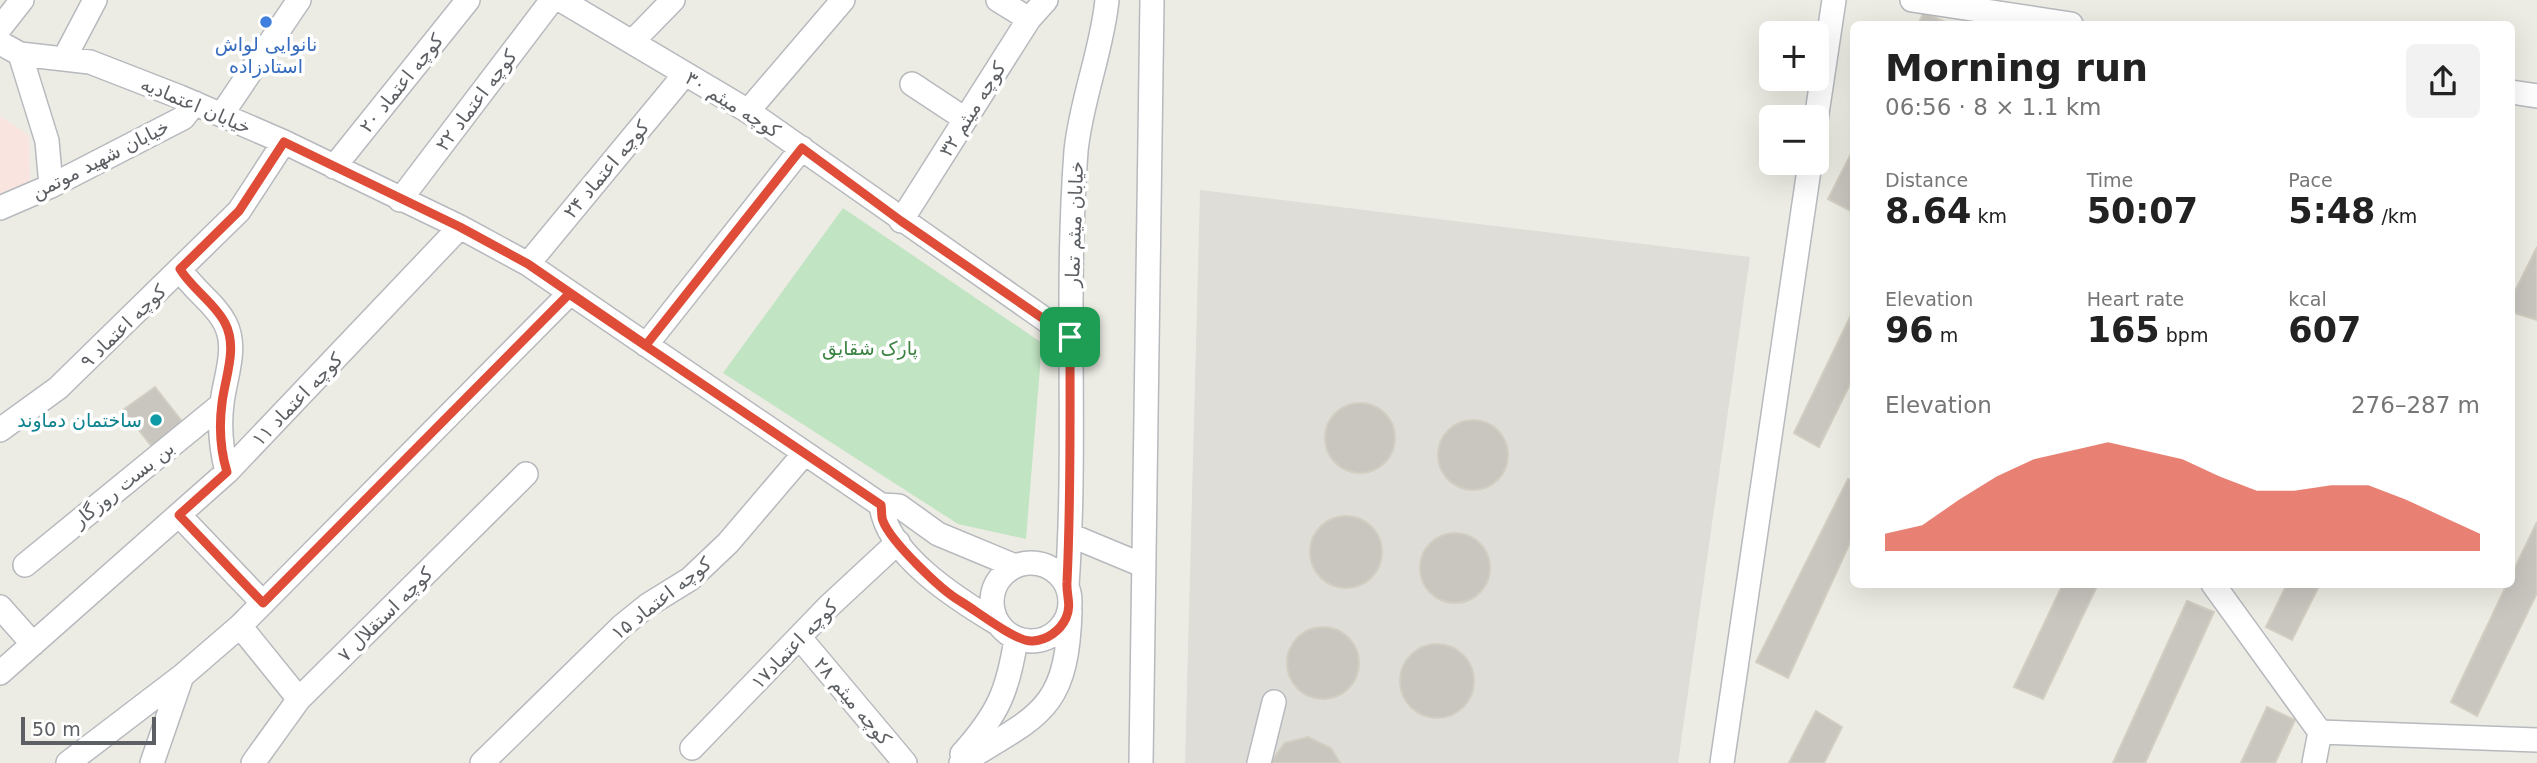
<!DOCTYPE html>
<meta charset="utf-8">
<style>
body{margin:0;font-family:"DejaVu Sans",Vazirmatn,sans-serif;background:#f2f2f2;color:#222;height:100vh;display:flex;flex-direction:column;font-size:26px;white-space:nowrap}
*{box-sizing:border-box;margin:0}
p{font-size:23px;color:#767676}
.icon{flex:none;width:38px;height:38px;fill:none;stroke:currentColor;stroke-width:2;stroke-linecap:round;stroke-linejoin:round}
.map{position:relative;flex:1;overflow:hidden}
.panel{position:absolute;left:1850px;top:21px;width:665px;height:567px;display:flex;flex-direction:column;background:#fff;border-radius:10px;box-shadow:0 7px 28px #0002}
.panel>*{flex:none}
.controls{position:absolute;left:1759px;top:21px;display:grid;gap:14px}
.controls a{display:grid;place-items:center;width:70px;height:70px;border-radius:10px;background:#fff;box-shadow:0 7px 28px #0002;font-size:35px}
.scale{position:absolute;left:21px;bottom:18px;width:135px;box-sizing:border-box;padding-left:7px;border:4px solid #5c5f63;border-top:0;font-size:19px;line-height:24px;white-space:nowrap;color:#5c5f63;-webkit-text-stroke:5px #fff;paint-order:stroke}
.pin{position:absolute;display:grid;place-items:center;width:60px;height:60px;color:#fff;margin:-30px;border-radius:14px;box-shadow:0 4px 10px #0006}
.round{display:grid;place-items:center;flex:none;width:74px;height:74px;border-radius:10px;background:#f2f2f2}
.head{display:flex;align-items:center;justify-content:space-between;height:119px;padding:0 35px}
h1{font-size:38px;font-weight:800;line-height:52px}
.figures{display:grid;grid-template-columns:repeat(3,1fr);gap:10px;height:119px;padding:7px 35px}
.figures div{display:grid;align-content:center}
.figures b{font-size:35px;font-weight:800}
.figures small{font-size:19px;font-weight:400}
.figures p{font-size:19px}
.chart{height:196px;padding:14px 35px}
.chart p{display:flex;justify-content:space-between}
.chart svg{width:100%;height:126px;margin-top:7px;fill:#df4d38;opacity:.7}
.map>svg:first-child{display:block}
.industrial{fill:#dfddd8}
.medical{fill:#fae4e0}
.green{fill:#c1e4c3}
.building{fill:#c9c6c0;stroke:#d2cec2;stroke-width:2}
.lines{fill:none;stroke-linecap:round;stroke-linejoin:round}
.minor-casing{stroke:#b6b9bd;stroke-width:26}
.minor{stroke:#fff;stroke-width:23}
.route-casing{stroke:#fff;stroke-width:14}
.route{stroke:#df4d38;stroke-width:9}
.shop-dot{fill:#3f7fe0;stroke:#fff;stroke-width:2.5}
.culture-dot{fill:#0f9aa8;stroke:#fff;stroke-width:2.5}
.labels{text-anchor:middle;stroke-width:7;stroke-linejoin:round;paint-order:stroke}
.shop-label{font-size:19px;fill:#366cbe;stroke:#fff}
.street-label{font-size:19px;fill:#5c5f63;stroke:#fff}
.park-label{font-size:19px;fill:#3a8341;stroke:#fff}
.culture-label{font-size:19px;fill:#0d838f;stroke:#fff;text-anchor:end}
</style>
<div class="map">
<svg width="2537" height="763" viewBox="0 0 2537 763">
<rect width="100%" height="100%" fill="#edece4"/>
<path class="industrial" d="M 1200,190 L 1750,257 L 1678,763 L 1185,763 Z"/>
<path class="medical" d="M 0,116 L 29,136 L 30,182 L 0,196 Z"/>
<path class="green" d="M 843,208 L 1042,343 L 1026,539 L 958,524 L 723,373 Z"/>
<path class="building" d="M 1924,12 L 1949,24 L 1918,24 Z
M 1853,150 L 1853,212 L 1828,199 Z
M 2537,247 L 2537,320 L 2511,312 L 2511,299 Z
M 1853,311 L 1853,378 L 1819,447 L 1794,433 Z
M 155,387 L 188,429 L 157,453 L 123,410 Z
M1325 438a35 35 0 1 1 70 0a35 35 0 1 1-70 0Z
M1438 455a35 35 0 1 1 70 0a35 35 0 1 1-70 0Z
M 1848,479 L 1853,481 L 1853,536 L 1788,678 L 1756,662 Z
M1310 552a36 36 0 1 1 72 0a36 36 0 1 1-72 0Z
M 2537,522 L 2537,593 L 2477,716 L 2451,702 L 2507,584 L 2511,584 L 2511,576 Z
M1420 568a35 35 0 1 1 70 0a35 35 0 1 1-70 0Z
M 2063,584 L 2098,584 L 2043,699 L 2014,687 Z
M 2287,584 L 2320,584 L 2292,640 L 2266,627 Z
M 2187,601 L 2214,612 L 2145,763 L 2113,763 Z
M1287 663a36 36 0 1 1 72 0a36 36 0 1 1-72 0Z
M1400 681a37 37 0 1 1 74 0a37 37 0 1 1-74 0Z
M 2267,707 L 2295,720 L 2275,763 L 2241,763 Z
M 1816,711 L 1842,727 L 1824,763 L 1789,763 Z
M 1308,737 L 1331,748 L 1340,763 L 1270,763 L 1285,743 Z"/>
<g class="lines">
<defs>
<path id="minor" d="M 561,0 L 748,111 L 1070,337
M 998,0 L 1029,19
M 1912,0 L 2071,24
M 0,28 L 22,0
M 632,42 L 673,0
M 0,43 L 20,54 L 90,62 L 180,97 L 284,142 L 460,227 L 528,264 L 881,505 L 899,506 L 938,534 L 1015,566
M 20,54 L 47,141 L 51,186
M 65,57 L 95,0
M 912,84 L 965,119
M 2511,92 L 2537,96
M 748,111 L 843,0
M 222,114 L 299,0
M 1816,120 L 1834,0
M 334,167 L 468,0
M 400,200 L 552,0
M 0,208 L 51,186 L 183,118 L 195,103
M 901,221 L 1029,19 L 1046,0
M 528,264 L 685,74
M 180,269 C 192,289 215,303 225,323 C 238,348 225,377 222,403 C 219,426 221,449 227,472
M 646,345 L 802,148
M 0,430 L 58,388 L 239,211 L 284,142
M 881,505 C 887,555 957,599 997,623
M 179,515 L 263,603
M 1070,535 L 1142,565
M992 602a39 39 0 1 1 78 0a39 39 0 1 1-78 0Z
M 25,565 L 222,404
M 2213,584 L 2320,732
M 1067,586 C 1077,442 1065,296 1076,151 C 1081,100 1102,51 1107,0
M 0,607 L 33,644
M 240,626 L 299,699
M 800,638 L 905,763
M 0,673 L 227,472 L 460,227
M 2320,732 L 2537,740
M 692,748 L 828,607 L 898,542
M 962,754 C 998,714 1008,691 1016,639
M 68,763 L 182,676
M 152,763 L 182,676 L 240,626 L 569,294
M 253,763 L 299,699 L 526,474
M 482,763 L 622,626 L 648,605 L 690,579 L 728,543 L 803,455
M 961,763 C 1039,715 1067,711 1070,611
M 1141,763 L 1152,0
M 1259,763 L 1274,702
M 1722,763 L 1810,163
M 2314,763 L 2320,732"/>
</defs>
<use href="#minor" class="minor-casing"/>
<use href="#minor" class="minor"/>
</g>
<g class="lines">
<defs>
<path id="route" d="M 1070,337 L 901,221 L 802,148 L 646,345 L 528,264 L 460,227 L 284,142 L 239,211 L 180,269 C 192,289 215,303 225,323 C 238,348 225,377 222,403 C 219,426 220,449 227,472 L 179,515 L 263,603 L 569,294 L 881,505 C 882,510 881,517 883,521 C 891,542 941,590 960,601 C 977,611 1017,643 1033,641 C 1047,640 1060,631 1066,618 C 1072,605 1066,595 1067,582 C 1071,500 1070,419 1070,337"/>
</defs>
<use href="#route" class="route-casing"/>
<use href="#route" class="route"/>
</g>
<circle class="shop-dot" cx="266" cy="22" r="7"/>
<circle class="culture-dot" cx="156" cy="420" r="7"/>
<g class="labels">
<g class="shop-label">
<text x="266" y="51">نانوایی لواش<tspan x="266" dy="22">استادزاده</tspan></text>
</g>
<g class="street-label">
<text transform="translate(401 83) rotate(-51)" y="7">کوچه اعتماد ۲۰</text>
<text transform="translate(476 100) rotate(-53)" y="7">کوچه اعتماد ۲۲</text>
<text transform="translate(733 104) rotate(32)" y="7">کوچه میثم ۳۰</text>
<text transform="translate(196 105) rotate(23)" y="7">خیابان اعتمادیه</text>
<text transform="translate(972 109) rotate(-58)" y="7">کوچه میثم ۳۲</text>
<text transform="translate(100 159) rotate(-27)" y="7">خیابان شهید موتمن</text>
<text transform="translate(606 169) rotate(-50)" y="7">کوچه اعتماد ۲۴</text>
<text transform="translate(1074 224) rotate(-88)" y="7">خیابان میثم تمار</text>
<text transform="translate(123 326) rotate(-44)" y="7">کوچه اعتماد ۹</text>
<text transform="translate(297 399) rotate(-46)" y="7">کوچه اعتماد ۱۱</text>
<text transform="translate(123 484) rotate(-39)" y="7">بن بست روزگار</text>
<text transform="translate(661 598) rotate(-38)" y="7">کوچه اعتماد ۱۵</text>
<text transform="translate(385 614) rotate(-45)" y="7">کوچه استقلال ۷</text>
<text transform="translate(794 644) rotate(-46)" y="7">کوچه اعتماد۱۷</text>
<text transform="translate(853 701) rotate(50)" y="7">کوچه میثم ۲۸</text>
</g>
<g class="park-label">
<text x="870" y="355">پارک شقایق</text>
</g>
<g class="culture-label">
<text x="142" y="427">ساختمان دماوند</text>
</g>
</g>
</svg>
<div class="controls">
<a>+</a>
<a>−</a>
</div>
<div class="scale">50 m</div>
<div class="pin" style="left:1070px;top:337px;background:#1e9e55"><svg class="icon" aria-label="arrive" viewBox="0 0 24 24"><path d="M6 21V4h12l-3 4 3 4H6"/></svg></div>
<section class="panel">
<div class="head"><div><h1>Morning run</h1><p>06:56 · 8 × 1.1 km</p></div><a class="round"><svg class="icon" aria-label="share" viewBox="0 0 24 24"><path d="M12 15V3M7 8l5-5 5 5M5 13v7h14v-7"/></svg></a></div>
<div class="figures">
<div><p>Distance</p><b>8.64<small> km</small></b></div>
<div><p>Time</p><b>50:07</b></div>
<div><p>Pace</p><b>5:48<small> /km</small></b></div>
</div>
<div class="figures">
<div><p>Elevation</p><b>96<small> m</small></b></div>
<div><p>Heart rate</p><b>165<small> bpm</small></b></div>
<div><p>kcal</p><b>607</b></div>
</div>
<div class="chart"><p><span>Elevation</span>276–287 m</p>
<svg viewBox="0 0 160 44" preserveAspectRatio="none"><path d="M0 44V38L10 35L20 26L30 18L40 12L50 9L60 6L70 9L80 12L90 18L100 23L110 23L120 21L130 21L140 26L150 32L160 38V44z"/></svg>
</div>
</section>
</div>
